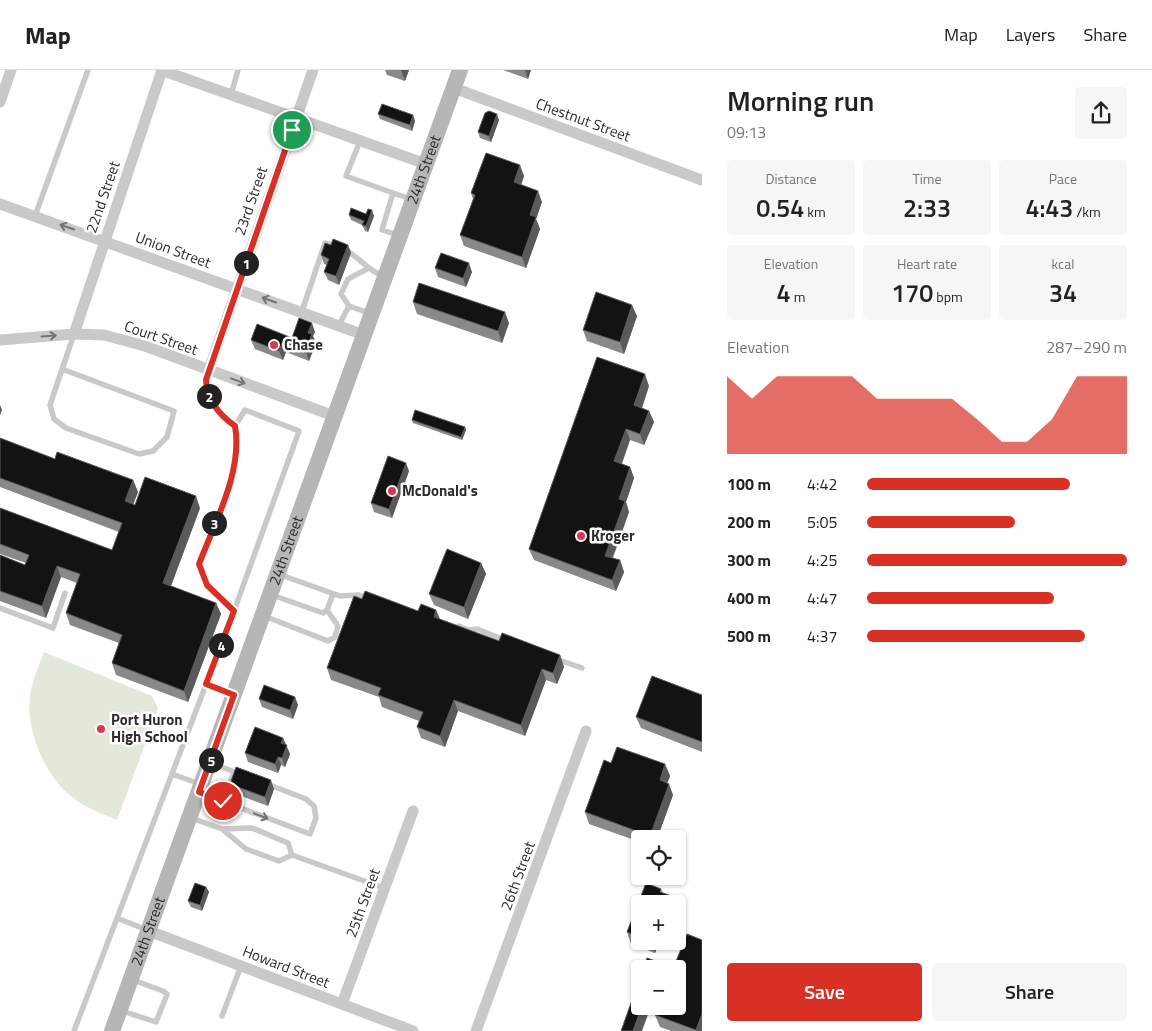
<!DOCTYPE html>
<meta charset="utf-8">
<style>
body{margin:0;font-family:"Titillium Web",sans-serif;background:#f6f6f6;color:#222;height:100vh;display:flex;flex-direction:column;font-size:19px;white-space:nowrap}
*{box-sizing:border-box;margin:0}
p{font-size:16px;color:#767676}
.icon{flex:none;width:28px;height:28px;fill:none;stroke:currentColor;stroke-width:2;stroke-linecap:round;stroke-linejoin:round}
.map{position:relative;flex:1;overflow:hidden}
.side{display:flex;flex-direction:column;background:#fff;width:450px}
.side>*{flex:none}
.controls{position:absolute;left:631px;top:760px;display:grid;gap:10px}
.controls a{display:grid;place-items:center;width:55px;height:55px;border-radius:5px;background:#fff;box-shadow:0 1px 4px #0004;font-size:25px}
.pin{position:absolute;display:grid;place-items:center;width:42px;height:42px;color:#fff;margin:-21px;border:2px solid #fff;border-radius:50%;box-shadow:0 1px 5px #0007}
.km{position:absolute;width:25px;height:25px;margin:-12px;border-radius:50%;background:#222;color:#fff;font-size:14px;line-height:25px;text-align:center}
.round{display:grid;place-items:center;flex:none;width:52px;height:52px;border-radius:5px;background:#f6f6f6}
.overview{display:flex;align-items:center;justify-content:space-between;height:85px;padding:0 25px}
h1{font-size:28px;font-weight:600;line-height:38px}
.stats{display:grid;grid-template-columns:repeat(3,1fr);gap:8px;height:85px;padding:5px 25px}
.stats div{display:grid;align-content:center;border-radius:5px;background:#f6f6f6;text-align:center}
.stats b{font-size:25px;font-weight:600}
.stats small{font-size:14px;font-weight:400}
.stats p{font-size:14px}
.chart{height:140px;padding:10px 25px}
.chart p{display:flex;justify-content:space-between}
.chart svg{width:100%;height:90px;margin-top:5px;fill:#d93025;opacity:.7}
.action{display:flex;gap:10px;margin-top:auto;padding:10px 25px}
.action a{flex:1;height:58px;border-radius:5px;background:#d93025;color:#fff;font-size:20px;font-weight:600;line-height:58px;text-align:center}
.action a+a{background:#f6f6f6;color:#222}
ul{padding:0 25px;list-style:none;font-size:16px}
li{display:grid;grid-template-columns:80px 60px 1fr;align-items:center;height:38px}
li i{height:12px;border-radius:6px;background:#d93025}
header{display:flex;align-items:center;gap:30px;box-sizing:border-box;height:70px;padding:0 25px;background:#fff;border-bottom:1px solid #e0e0e0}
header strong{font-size:24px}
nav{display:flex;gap:28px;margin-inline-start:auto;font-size:18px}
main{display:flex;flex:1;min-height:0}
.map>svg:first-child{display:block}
.garden{fill:#e3e9da}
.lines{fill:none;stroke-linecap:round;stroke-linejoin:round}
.lane{stroke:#c9c9c9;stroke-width:5.5}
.street{stroke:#c9c9c9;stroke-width:11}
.secondary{stroke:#b6b6b6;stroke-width:16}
.wall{fill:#898989}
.shaded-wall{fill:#5a5a5a}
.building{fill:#131313;stroke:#5a5a5a}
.oneway{stroke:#737373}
.route-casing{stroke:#fff;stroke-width:10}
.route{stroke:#d93025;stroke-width:6}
.poi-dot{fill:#d93852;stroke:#fff;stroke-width:2}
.labels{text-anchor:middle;stroke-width:5;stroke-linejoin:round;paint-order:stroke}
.street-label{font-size:15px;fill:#2c2c2c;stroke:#fff}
.poi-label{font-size:15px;font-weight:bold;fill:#2c2c2c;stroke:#fff;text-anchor:start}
</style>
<header>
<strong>Map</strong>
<nav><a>Map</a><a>Layers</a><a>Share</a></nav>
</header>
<main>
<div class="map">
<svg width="702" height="961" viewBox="0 0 702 961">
<rect width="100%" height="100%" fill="#fff"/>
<path class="garden" d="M 44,582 L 152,626 L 158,639 L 117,750 C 105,745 92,740 82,734 C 48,715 25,663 30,625 C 32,611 39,595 44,582 Z"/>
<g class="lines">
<path class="lane" d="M 231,25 L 238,0
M 360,71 L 346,106 L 393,123
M 35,146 L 88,0
M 398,165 L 382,160 L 393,123 L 411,129
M 349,236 L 341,224 L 348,209 L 367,199
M 302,241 L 325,173 C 357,179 358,195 384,207
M 339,255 L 349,236 L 369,243
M 62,299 L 174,341 L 167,367 L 153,381 L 139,384 L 66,358 L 54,349 L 50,335 L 74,264
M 209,300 C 203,325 215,342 235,356 C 243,401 215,452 199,494 L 207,515 L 234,541
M 278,504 L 340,526 L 359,525 L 369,529
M 272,525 L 323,543 L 327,540 L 333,524
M 0,538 L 53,558 L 65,523
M 264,546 L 328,571 L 335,567 L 338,556 L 327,540
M 459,556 L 468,560 L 477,559 L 507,571
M 556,589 L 582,598
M 206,614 L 232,624
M 211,693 L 240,704
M 172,704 L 200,714
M 201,723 L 310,764 L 316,748 L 314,736 L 306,729 L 267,714
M 223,731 L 234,702
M 191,748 L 222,759 L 252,758 L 288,773 L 292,785 L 384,818
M 222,759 L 246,779 L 279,791 L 292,785
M 117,848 L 147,860
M 122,941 L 156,952 L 166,927 L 167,924 L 163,921 L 133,910
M 222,946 L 241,896
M 74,961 L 234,541 L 299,361 L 245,340 L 235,356"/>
<path class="street" d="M 161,0 L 426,94
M 454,18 L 702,110
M 0,32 L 11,0
M 0,134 L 364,265
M 74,264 L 162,0
M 0,270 L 74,264 L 104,265 L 145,276 L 334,346
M 209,300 L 313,0
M 149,861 L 413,961
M 342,934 L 413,741
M 476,961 L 586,661"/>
<path class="secondary" id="s1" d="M 112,961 L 460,0"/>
</g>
<path class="wall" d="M 385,0 L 409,0 L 405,11 L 387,5 Z
M 503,0 L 531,0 L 528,9 Z
M 378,44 L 413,45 L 415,51 L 412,61 L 380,49 Z
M 499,50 L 491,72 L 480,68 L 478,62 Z
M 524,106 L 521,115 L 542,132 L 536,149 L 540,159 L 526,198 L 464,176 L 460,165 L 473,129 L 471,123 Z
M 366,144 L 374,146 L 368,162 L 365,161 L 362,155 L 351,150 L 349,145 Z
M 331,175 L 348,175 L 351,183 L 339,215 L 328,210 L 324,202 L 327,195 L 324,194 L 321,185 Z
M 435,198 L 472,202 L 466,217 L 438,207 Z
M 413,232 L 509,253 L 502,273 L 417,244 Z
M 637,246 L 624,284 L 587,271 L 583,260 Z
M 315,262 L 313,266 L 316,273 L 309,291 L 286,282 L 283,290 L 255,279 L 251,270 L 292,268 Z
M 649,316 L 642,338 L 649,341 L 654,352 L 644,375 L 630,370 L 622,394 L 630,397 L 634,408 L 626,432 L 629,442 L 613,488 L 620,490 L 624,502 L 616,521 L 534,490 L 529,479 Z
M 412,350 L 465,357 L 466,360 L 462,370 L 413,353 Z
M 0,368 L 55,389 L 133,410 L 138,422 L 133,434 L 135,435 L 200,438 L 171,516 L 216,533 L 221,544 L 188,632 L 116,605 L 112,593 L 119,573 L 70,555 L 66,543 L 77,513 L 61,507 L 46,548 L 0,531 L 0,485 L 25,495 L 26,493 L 0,484 L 0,438 L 112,480 L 119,462 L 0,417 Z
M 409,401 L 392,448 L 374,442 L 371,433 Z
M 481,493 L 486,504 L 468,549 L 434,535 L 429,524 Z
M 362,529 L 418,541 L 436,540 L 440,549 L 499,571 L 560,585 L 564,597 L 557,614 L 546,610 L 525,666 L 458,641 L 445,677 L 421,668 L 417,657 L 419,651 L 382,637 L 379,627 L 331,610 L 327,598 Z
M 702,625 L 702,682 L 641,658 L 636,647 Z
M 295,627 L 298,635 L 293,649 L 262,637 L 259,629 Z
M 283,668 L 290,684 L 285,697 L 281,695 L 278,703 L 248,692 L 245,683 Z
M 611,693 L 665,694 L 670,706 L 667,713 L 673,725 L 657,769 L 640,769 L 640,772 L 589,754 L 585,742 Z
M 230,714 L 274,719 L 268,736 L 233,723 Z
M 646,813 L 661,819 L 663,823 L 669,825 L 672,834 L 640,834 L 640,871 L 660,871 L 655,883 L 631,874 L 627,862 Z
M 206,817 L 209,822 L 202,841 L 191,837 L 188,831 Z
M 655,945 L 702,961 L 671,961 L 660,957 Z"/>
<path class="shaded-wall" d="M 401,0 L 409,0 L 405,11 Z
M 525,0 L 531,0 L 528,9 Z
M 497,44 L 499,50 L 491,72 L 489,66 Z
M 413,45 L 415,51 L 412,61 L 410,55 Z
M 520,95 L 524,106 L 518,124 L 514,112 Z
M 538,121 L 542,132 L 536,149 L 540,159 L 526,198 L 522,187 L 530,145 Z
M 372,140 L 374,146 L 368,162 L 366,156 Z
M 348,175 L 351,183 L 339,215 L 336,206 Z
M 469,193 L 472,202 L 466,217 L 463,208 Z
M 632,235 L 637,246 L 624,284 L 620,272 Z
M 505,242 L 509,253 L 502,273 L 498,261 Z
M 312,253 L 315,262 L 313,266 L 316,273 L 309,291 L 306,282 L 308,263 Z
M 282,273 L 286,282 L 283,290 L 279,281 Z
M 645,304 L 649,316 L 639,347 L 634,335 Z
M 0,335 L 2,340 L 0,345 Z
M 649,341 L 654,352 L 644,375 L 640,364 Z
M 465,357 L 466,360 L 462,370 L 461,367 Z
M 626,359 L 630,370 L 618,403 L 614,391 Z
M 406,393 L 409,401 L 392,448 L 389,439 Z
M 630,397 L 634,408 L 626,432 L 629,442 L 609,497 L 605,486 L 619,429 Z
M 133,410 L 138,422 L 130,443 L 125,431 Z
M 196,426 L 200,438 L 168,524 L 163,513 Z
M 620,490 L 624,502 L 616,521 L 612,510 Z
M 481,493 L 486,504 L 468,549 L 464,537 Z
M 57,496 L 61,507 L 46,548 L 42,536 Z
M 216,533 L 221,544 L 188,632 L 184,621 Z
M 436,540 L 441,552 L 434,547 Z
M 560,585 L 564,597 L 557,614 L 553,603 Z
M 542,599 L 546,610 L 525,666 L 521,655 Z
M 295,627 L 298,635 L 293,649 L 290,640 Z
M 454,630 L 458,641 L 445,677 L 440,666 Z
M 283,668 L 290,684 L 285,697 L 282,688 L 281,673 Z
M 278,687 L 281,695 L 278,703 L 275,694 Z
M 665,694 L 670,706 L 664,722 L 660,710 Z
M 271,710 L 274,719 L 268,736 L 265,727 Z
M 669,714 L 673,725 L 657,769 L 651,769 L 650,766 Z
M 206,817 L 209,822 L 202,841 L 200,835 Z
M 669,825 L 672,834 L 666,834 Z
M 651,871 L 660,871 L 655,883 L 651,872 Z
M 658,892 L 661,899 L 656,899 Z
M 642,936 L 651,936 L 642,961 L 633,961 Z
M 702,944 L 702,961 L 696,961 L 696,960 Z"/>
<path class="building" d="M 382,34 L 413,45 L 410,55 L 378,44 Z
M 489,41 L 497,44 L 489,66 L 478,62 L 485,43 Z
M 486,83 L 520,95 L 514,112 L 538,121 L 530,145 L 536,147 L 522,187 L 460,165 L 475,125 L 471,123 Z
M 351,138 L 366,144 L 368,139 L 372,140 L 366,156 L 362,155 L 364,151 L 349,145 Z
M 333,169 L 348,175 L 336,206 L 324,202 L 329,189 L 321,185 L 325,173 L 331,175 Z
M 441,183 L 469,193 L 463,208 L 435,198 Z
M 419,213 L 505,242 L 498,261 L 413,232 Z
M 596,222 L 632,235 L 620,272 L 583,260 Z
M 299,248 L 312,253 L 308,263 L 312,264 L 306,282 L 282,273 L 279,281 L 251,270 L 257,254 L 292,268 Z
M 597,287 L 645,304 L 634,335 L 649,341 L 640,364 L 626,359 L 614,391 L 630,397 L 619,429 L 625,431 L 605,486 L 620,490 L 612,510 L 529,479 Z
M 415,340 L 465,357 L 461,367 L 412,350 Z
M 0,368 L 55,389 L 57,382 L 133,410 L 125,431 L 135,435 L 145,407 L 196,426 L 163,513 L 216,533 L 184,621 L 112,593 L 122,565 L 66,543 L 80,504 L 57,496 L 42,536 L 0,521 L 0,485 L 25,495 L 29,485 L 0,474 L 0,438 L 112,480 L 122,453 L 0,408 Z
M 388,386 L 406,393 L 389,439 L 371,433 Z
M 447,479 L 481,493 L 464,537 L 429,524 Z
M 365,521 L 418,541 L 421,534 L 436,540 L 434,547 L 499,571 L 502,563 L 560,585 L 553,603 L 542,599 L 521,655 L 454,630 L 440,666 L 417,657 L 423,642 L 378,625 L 381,618 L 327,598 L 354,526 L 362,529 Z
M 652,606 L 702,625 L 702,672 L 636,647 Z
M 264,615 L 295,627 L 290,640 L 259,629 Z
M 255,657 L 283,668 L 281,673 L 287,675 L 282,688 L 278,687 L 275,694 L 245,683 Z
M 617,677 L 665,694 L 660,710 L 669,714 L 650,766 L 585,742 L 604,690 L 611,693 Z
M 236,697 L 271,710 L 265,727 L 230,714 Z
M 195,813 L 206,817 L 200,835 L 188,831 Z
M 646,813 L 661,819 L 660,822 L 669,825 L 666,834 L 640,834 L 640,867 L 627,862 Z
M 687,864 L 702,870 L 702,944 L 696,960 L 655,945 L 659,936 L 678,936 L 678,899 L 673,899 Z
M 647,888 L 658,892 L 656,899 L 643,899 Z
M 640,908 L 640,936 L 642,936 L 633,961 L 621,961 Z"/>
<defs><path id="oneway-shaft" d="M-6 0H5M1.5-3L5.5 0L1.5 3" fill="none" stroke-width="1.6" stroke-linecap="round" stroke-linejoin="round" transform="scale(1.25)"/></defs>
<g class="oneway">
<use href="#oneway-shaft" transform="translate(67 157) rotate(-161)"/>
<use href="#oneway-shaft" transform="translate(269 230) rotate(-161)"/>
<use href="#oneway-shaft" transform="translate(49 266) rotate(-4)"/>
<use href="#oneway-shaft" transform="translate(238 311) rotate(20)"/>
<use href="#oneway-shaft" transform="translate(261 746) rotate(21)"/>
</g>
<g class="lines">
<defs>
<path id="route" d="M 223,731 L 199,722 L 234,625 L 206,614 L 234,541 L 207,515 L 199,494 C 215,452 243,401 235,356 C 218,344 207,330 206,310 L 292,60"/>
</defs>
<use href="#route" class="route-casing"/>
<use href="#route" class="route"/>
</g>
<g class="poi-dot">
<circle cx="274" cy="275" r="5"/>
<circle cx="392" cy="421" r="5"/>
<circle cx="581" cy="466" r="5"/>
<circle cx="101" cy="659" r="5"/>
</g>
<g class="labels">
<g class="street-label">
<text transform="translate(583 50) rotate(20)" y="5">Chestnut Street</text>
<text dy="5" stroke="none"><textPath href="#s1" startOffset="916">24th Street</textPath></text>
<text transform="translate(103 127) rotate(-71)" y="5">22nd Street</text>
<text transform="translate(251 131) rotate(-71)" y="5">23rd Street</text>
<text transform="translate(173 180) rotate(20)" y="5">Union Street</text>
<text transform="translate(161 268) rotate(19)" y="5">Court Street</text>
<text dy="5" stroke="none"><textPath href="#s1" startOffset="511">24th Street</textPath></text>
<text transform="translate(518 806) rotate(-70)" y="5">26th Street</text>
<text transform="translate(363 833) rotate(-70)" y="5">25th Street</text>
<text dy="5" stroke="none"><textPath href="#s1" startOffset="106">24th Street</textPath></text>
<text transform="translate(286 897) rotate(21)" y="5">Howard Street</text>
</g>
<g class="poi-label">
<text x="284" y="280">Chase</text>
<text x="402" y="426">McDonald's</text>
<text x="591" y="471">Kroger</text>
<text x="111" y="655">Port Huron<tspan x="111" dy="17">High School</tspan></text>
</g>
</g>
</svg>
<div class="controls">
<a><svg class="icon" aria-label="locate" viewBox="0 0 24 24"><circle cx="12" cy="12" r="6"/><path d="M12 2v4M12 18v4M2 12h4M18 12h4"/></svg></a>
<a>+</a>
<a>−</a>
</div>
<div class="pin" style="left:292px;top:60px;background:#1e9e55"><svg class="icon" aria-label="arrive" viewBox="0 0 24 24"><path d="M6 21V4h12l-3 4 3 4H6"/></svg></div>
<div class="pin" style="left:223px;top:731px;background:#d93025"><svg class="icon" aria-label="check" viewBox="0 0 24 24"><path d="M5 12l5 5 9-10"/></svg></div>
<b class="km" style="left:246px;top:193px">1</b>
<b class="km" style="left:209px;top:326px">2</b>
<b class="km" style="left:214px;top:453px">3</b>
<b class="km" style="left:221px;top:575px">4</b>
<b class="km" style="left:211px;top:690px">5</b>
</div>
<section class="side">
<div class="overview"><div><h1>Morning run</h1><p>09:13</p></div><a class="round"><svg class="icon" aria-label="share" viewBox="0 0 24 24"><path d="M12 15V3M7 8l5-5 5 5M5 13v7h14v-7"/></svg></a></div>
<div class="stats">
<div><p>Distance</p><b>0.54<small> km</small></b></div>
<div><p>Time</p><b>2:33</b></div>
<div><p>Pace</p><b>4:43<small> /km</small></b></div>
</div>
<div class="stats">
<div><p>Elevation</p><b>4<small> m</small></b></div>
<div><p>Heart rate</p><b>170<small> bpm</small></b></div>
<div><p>kcal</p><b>34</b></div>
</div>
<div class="chart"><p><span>Elevation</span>287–290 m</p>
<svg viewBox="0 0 160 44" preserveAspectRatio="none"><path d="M0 44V6L10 17L20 6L30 6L40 6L50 6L60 17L70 17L80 17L90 17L100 27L110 38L120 38L130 27L140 6L150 6L160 6V44z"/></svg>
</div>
<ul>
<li><b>100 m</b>4:42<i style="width:78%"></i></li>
<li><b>200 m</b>5:05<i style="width:57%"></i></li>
<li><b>300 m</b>4:25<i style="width:100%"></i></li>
<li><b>400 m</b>4:47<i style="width:72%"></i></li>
<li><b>500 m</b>4:37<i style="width:84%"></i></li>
</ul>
<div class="action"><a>Save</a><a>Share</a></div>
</section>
</main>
